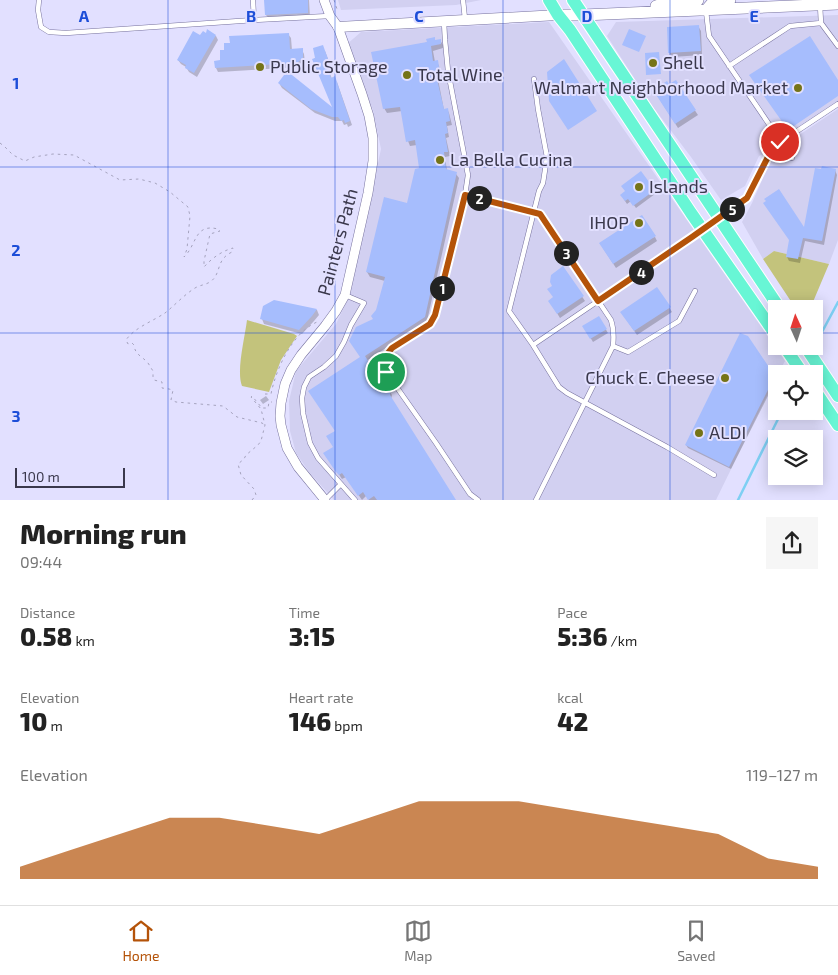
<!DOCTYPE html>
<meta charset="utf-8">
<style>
body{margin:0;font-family:"Exo 2",sans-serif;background:#f6f6f6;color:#222;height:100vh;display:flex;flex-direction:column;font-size:19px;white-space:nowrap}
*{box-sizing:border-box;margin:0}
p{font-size:16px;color:#767676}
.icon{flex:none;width:28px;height:28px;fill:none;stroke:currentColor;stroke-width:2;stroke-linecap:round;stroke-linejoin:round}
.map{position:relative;height:500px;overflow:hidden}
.panel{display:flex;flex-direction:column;background:#fff;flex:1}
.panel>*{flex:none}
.needle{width:32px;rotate:357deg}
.tools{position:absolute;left:768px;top:300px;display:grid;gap:10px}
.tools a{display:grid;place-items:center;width:55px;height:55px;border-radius:0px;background:#fff;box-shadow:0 2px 12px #0003;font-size:25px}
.scale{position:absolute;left:15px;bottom:12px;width:110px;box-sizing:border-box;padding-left:5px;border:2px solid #3a384c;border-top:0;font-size:14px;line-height:18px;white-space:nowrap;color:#3a384c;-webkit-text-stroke:4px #e2e0ff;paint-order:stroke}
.pin{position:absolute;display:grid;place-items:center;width:42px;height:42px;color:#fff;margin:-21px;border:2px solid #fff;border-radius:50%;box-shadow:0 1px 5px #0007}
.km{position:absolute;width:25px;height:25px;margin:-12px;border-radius:50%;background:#222;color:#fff;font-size:14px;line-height:25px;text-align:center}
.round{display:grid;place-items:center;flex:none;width:52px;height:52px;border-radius:0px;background:#f6f6f6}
.overview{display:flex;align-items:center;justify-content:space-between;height:85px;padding:0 20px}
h1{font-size:28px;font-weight:800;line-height:38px}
.metrics{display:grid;grid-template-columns:repeat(3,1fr);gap:8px;height:85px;padding:5px 20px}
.metrics div{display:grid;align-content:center}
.metrics b{font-size:25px;font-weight:800}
.metrics small{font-size:14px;font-weight:400}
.metrics p{font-size:14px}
.chart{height:140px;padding:10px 20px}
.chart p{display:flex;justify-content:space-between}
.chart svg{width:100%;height:90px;margin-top:5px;fill:#b45309;opacity:.7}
.dock{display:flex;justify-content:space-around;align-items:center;height:70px;border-top:1px solid #e0e0e0;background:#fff;font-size:14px;color:#767676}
.dock a{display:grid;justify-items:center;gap:2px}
.dock .selected{color:#b45309}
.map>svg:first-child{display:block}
.built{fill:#d2d0f1}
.green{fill:#c3c37c}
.shadow{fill:#0003}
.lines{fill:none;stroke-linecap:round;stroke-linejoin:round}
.stream{stroke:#7ecff3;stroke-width:2.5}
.building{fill:#a6bdfd}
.service-casing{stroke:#76719e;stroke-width:5.5}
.minor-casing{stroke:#76719e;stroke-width:10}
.tertiary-casing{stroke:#76719e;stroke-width:11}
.secondary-casing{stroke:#76719e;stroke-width:12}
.primary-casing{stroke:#fff;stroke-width:14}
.path{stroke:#a5a3be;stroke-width:1;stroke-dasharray:2.5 4;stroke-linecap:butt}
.service{stroke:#fff;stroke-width:4.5}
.minor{stroke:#fff;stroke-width:9}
.tertiary{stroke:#fff;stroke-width:10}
.secondary{stroke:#fff;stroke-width:11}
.primary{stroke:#68f6d5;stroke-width:12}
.route-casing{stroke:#fff;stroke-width:10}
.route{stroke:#b45309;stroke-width:6}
.grid{fill:none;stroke:#1d4ed8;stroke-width:1;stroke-opacity:0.55}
.poi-dot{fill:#757418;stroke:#e2e0ff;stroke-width:2}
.labels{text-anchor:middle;stroke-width:4;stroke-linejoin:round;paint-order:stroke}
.poi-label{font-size:18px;fill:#3a384c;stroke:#e2e0ff;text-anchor:start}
.street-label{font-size:18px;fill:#3a384c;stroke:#e2e0ff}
.grid-label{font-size:16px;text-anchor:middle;font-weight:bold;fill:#1d4ed8;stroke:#e2e0ff;stroke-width:4;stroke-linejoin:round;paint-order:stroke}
</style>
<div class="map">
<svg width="838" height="500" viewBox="0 0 838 500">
<rect width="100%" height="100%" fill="#e2e0ff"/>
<path class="built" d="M 338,0 L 481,0 L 456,5 L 341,10 Z
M 838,15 L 838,106 L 784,143 L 759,156 L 745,186 L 721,200 L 691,157 L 653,107 L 607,36 L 616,22 Z
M 549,22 L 785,361 L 778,374 L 776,374 L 776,377 L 716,500 L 334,500 L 309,472 L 296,453 L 290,431 L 289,401 L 296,371 L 336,324 L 349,297 L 381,149 L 373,110 L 346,45 L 361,32 Z
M 838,109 L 838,240 L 829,264 L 774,251 L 763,259 L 742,222 L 752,203 L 775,151 Z"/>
<path class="green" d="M 774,251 L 829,264 L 810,309 L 796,309 L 763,259 Z
M 247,320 L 294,334 L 297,336 L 281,360 L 269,392 L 242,386 C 236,371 245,337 247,320 Z"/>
<path class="shadow" d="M 265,0 L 309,0 L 310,17 L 269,19 L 266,15 Z
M 698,26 L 701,31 L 702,55 L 672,57 L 669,52 Z
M 288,34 L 291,38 L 292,50 L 302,50 L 304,54 L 305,63 L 300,67 L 218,72 L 216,68 L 221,61 Z
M 216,36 L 218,40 L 197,77 L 189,72 L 186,67 L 181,64 L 178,60 L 200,37 Z
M 440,40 L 443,45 L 443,48 L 433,51 L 435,62 L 437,62 L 439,66 L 442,78 L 438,79 L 444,110 L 447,109 L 449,113 L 452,125 L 447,126 L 449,137 L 446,138 L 450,156 L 445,157 L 447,171 L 456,174 L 459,178 L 427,321 L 366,361 L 376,376 L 381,377 L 392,395 L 391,400 L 455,500 L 369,500 L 366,496 L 362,500 L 346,477 L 342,479 L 340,476 L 325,453 L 335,447 L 336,432 L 378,311 L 385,281 L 370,277 L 367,272 L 385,198 L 408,204 L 421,169 L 417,145 L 410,146 L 408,141 L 402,111 L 387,113 L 384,108 L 373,53 Z
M 325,51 L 330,64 L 327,65 L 332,79 L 337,82 L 352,125 L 348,127 L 347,124 L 344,125 L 342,121 L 335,121 L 315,113 L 282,88 L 279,83 L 335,111 L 314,59 Z
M 675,81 L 698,115 L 678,128 L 657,95 Z
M 835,170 L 837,175 L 824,245 L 805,241 L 800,263 L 789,261 L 787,257 L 804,230 Z
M 641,173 L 655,194 L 636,208 L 631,201 L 627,204 L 623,198 Z
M 655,237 L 657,241 L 616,268 L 603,248 Z
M 563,268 L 585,301 L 560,318 L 552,305 Z
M 274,301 L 317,310 L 319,315 L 314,321 L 302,334 L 264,324 L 262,319 Z
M 669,307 L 672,312 L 637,335 L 624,316 Z
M 599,318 L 608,333 L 593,342 L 584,327 Z
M 774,376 L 776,380 L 731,469 L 688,448 L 686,445 Z
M 266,396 L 269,400 L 263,404 L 260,400 Z"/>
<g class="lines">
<path class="stream" d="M 815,345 L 838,302
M 738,500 L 782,411"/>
</g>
<path class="building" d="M 264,0 L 308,0 L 308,13 L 265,15 Z
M 699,25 L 701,51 L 668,53 L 667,27 Z
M 207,29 L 216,35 L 194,73 L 185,68 L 186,65 L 177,60 L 193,31 L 200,35 L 203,31 L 206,33 Z
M 629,29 L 646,36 L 639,52 L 622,45 Z
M 289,33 L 290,49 L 303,48 L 303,58 L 297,63 L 215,68 L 214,61 L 220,60 L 220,50 L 224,50 L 224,43 L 230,43 L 229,36 Z
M 810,36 L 838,80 L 838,96 L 788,130 L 749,75 Z
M 435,37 L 435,40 L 441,39 L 441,44 L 431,46 L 433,61 L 438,60 L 440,74 L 436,75 L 444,109 L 448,108 L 450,121 L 446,122 L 448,133 L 445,134 L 448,152 L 444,152 L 446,169 L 457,172 L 425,317 L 365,356 L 377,375 L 382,376 L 391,389 L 390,395 L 456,500 L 377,500 L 374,496 L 368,500 L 363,492 L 358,496 L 342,473 L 339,475 L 336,472 L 323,453 L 333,447 L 326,436 L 335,431 L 308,391 L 360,357 L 349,341 L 356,327 L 373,319 L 371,316 L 376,310 L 385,277 L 366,272 L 384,197 L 407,203 L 415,169 L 419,168 L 415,140 L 406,142 L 400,107 L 383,109 L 371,52 L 427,42 L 426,39 Z
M 323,45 L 328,59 L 325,61 L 331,78 L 335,76 L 350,121 L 345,123 L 344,120 L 341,121 L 338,117 L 332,117 L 311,109 L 278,83 L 287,71 L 332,107 L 312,59 L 315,58 L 313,48 Z
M 659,52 L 661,74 L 646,75 L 645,53 Z
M 564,59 L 597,111 L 568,130 L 549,101 L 547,72 Z
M 676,80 L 696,110 L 675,124 L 653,90 L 667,81 L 669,84 Z
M 822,166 L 836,169 L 822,241 L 803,238 L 798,259 L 786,257 L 789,240 L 763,203 L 766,201 L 764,199 L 779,189 L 804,227 L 815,168 L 821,169 Z
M 641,171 L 655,190 L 633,206 L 628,199 L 625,201 L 620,195 L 625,191 L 621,186 Z
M 642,215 L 656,236 L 613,264 L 599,243 Z
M 563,266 L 584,296 L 557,314 L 548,301 L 553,297 L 547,289 L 552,286 L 550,282 L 551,275 Z
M 657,287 L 671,307 L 634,331 L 620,312 Z
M 274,300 L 317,309 L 312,316 L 299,330 L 260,319 L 263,306 Z
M 599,316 L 607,329 L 590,339 L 582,326 Z
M 740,333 L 748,336 L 775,376 L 729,467 L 685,445 Z"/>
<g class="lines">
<defs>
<path id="service" d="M 39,0 L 38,10 L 41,27 L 49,32 L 66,33 L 254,20
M 253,0 L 254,20 L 329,16
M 463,0 L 465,19
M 820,5 L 821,23
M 706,11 L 709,36 L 792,158
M 444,22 L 445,40 L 448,71 L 468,175 L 465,195 L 435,315 L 430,324 L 392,348 C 385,356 382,361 386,372 L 436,443 L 470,494 L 478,500
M 729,66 L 790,26 L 821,23 L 838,46
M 534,79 L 538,109 L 547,157 L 543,183 L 539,191 L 509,311 L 533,345 L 559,387 L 567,393 L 667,447 L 714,475
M 465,195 L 540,214 L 611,320 C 614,329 614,336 613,346 L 536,500
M 345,295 L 364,303 L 351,325 L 344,342 L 336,356 L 324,367 L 309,377 L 304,387 L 302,398 L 303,413 L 310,443 L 318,458 L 355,500
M 533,345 L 703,230 L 747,198 L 773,147 L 838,104
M 613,346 L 628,352 L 679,321 L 695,291
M 325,500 L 341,484"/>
<path id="minor" d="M 324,0 L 330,16 L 338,27 L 362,94 L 369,116 L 373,138 L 373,161 L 368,193 L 345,295 L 336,311 L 325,326 L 301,355 L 291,370 L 285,384 L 281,403 L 280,416 L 281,425 L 287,448 L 298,467 L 325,500"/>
<path id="tertiary" d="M 338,27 L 558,15"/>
<path id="secondary" d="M 656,6 L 662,4 L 695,1 L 698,0
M 706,10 L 713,2 L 730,0
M 558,15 L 583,15 L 838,4"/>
<path id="primary" d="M 549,0 L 558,15 L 570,30 L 691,213 L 776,335
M 573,0 L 780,309
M 784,346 L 803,374
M 805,346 L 838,396
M 814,389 L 838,425"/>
</defs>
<use href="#service" class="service-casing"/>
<use href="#minor" class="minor-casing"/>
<use href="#tertiary" class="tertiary-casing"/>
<use href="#secondary" class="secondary-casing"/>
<use href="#primary" class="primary-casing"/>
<path class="path" d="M 334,0 L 338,12
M 0,143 L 5,147 L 13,155 L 25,161 L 34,157 L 53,154 L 74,155 L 120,180 L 139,179 L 155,183 L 170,192 L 188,207 L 190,216 L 187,249 L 184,257 C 197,245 194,223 218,229 L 220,231 L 210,234 L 204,261 L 204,267 C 212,258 222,251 233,248 L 232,252 C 215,260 222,274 210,282 C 205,285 200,285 195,288 C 184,295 175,305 165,313 C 153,321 134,328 126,340 L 128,344 L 132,343 L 134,345 C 135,355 142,356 148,363 C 150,366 151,368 153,371 L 153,378 L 154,380 L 162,382 L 162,388 L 169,389 L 173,390 L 171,400 L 176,402 L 223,406 L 237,417 L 262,423 L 265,425
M 265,394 L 271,394 C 276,369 292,333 317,322
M 252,500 L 256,495 L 254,489 L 241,475 L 238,464 L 244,459 L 246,455 L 258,445 L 261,441 L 265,425 L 261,409 L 251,397 L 252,396 L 262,408 L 268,408 L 269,402 L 272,402"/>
<use href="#service" class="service"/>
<use href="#minor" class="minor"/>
<use href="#tertiary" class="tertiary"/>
<use href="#secondary" class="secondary"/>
<use href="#primary" class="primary"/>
</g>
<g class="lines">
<defs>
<path id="route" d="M 386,372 C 382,361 385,356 392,348 L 430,324 L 435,315 L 465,195 L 540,214 L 598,301 L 692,237 L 747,198 L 773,147 L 780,142"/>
</defs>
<use href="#route" class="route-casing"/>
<use href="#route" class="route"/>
</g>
<path class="grid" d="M 168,0 L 168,500M 335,0 L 335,500M 503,0 L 503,500M 670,0 L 670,500M 0,167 L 838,167M 0,333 L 776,333M 814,333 L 838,333"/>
<g class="poi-dot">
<circle cx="653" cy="63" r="5"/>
<circle cx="260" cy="67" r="5"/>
<circle cx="407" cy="75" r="5"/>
<circle cx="798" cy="88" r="5"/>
<circle cx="440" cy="160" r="5"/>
<circle cx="639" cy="187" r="5"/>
<circle cx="639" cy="223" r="5"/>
<circle cx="725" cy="378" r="5"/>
<circle cx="699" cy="433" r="5"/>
</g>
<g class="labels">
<g class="poi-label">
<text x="663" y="69">Shell</text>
<text x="270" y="73">Public Storage</text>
<text x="417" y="81">Total Wine</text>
<text x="788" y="94" text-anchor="end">Walmart Neighborhood Market</text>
<text x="450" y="166">La Bella Cucina</text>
<text x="649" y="193">Islands</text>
<text x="629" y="229" text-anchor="end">IHOP</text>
<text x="715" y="384" text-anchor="end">Chuck E. Cheese</text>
<text x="709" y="439">ALDI</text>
</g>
<g class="street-label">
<text transform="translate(338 242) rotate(-75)" y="6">Painters Path</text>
</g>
</g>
<g class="grid-label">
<text x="84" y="22">A</text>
<text x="251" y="22">B</text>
<text x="419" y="22">C</text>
<text x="587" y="22">D</text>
<text x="754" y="22">E</text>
<text x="16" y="89">1</text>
<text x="16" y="256">2</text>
<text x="16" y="422">3</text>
</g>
</svg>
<div class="tools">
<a><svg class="needle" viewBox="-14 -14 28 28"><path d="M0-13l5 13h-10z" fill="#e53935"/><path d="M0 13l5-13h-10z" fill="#767676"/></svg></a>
<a><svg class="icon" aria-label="locate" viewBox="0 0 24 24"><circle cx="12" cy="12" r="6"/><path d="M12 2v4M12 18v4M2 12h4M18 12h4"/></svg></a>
<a><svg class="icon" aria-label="layers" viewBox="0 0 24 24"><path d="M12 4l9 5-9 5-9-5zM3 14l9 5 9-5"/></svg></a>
</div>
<div class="scale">100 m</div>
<div class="pin" style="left:386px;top:372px;background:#1e9e55"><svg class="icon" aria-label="arrive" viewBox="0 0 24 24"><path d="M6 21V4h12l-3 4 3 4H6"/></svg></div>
<div class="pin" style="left:780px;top:142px;background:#d93025"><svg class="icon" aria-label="check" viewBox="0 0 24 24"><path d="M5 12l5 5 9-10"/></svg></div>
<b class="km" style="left:442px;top:288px">1</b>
<b class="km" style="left:479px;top:198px">2</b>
<b class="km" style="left:566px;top:253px">3</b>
<b class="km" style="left:641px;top:272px">4</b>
<b class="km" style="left:732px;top:209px">5</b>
</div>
<section class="panel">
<div class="overview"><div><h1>Morning run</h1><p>09:44</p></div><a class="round"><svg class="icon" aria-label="share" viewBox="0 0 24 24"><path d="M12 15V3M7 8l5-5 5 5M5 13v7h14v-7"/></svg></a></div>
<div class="metrics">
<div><p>Distance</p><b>0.58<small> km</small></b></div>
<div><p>Time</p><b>3:15</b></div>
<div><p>Pace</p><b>5:36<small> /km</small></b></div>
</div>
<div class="metrics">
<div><p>Elevation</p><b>10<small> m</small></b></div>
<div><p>Heart rate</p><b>146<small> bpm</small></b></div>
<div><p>kcal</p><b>42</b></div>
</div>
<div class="chart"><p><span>Elevation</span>119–127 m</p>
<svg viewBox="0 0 160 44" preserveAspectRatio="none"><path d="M0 44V38L10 30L20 22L30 14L40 14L50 18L60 22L70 14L80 6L90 6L100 6L110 10L120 14L130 18L140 22L150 34L160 38V44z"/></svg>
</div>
</section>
<nav class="dock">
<a class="selected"><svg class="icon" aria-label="home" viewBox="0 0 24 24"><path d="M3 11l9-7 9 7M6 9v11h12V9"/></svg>Home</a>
<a><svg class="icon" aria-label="map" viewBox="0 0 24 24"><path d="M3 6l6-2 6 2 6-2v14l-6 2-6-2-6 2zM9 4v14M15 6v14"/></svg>Map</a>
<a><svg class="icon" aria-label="saved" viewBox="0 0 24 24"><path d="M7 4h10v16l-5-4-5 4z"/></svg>Saved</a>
</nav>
